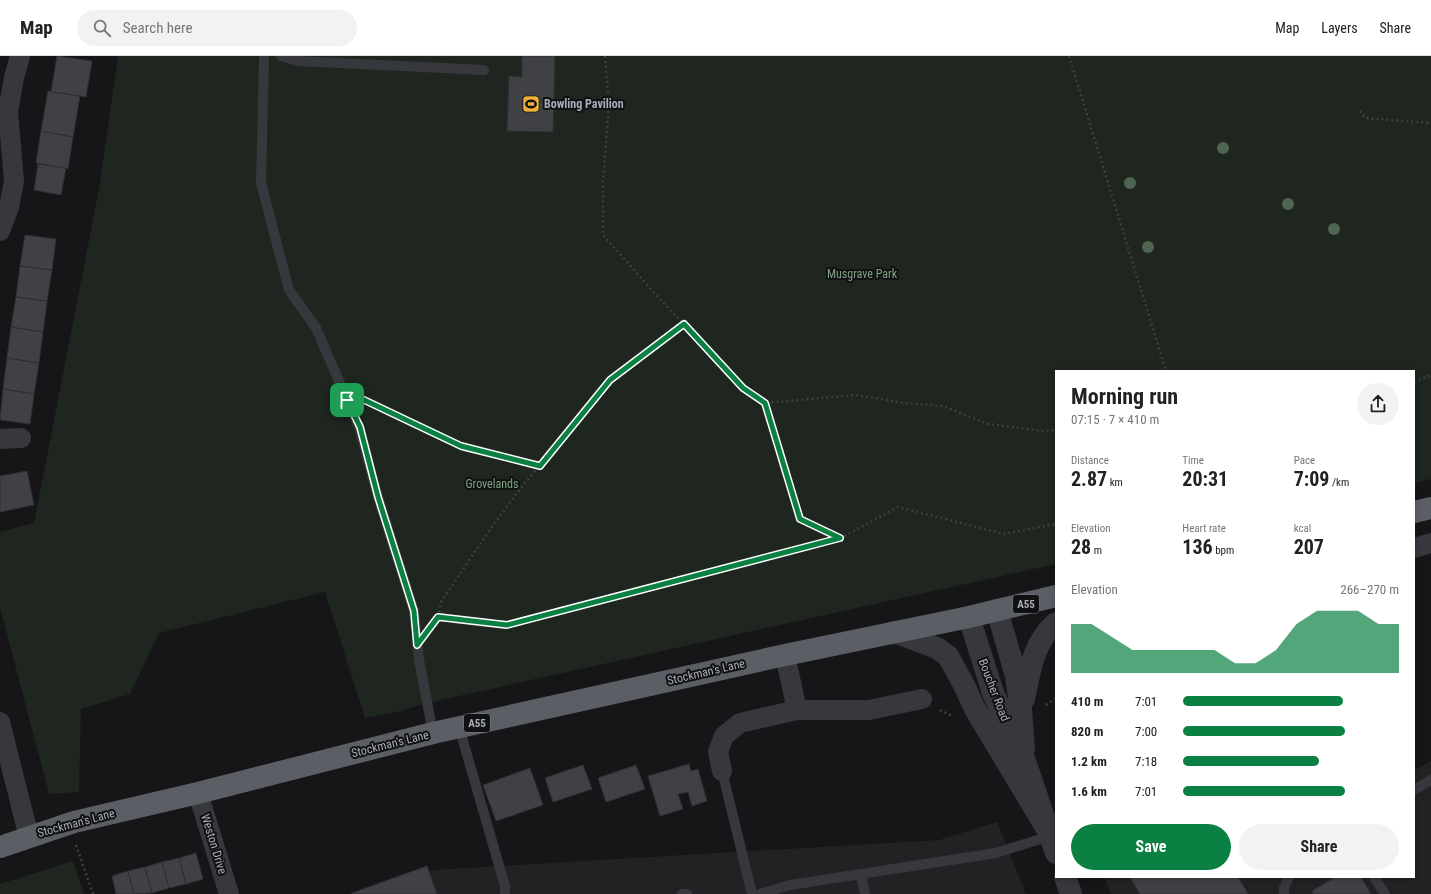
<!DOCTYPE html>
<meta charset="utf-8">
<style>
body{margin:0;font-family:"Roboto Condensed",sans-serif;background:#f2f2f2;color:#222;height:100vh;display:flex;flex-direction:column;font-size:15px;white-space:nowrap}
*{box-sizing:border-box;margin:0}
p{font-size:13px;color:#767676}
.icon{flex:none;width:22px;height:22px;fill:none;stroke:currentColor;stroke-width:2;stroke-linecap:round;stroke-linejoin:round}
.map{position:relative;flex:1;overflow:hidden}
.sheet{position:absolute;left:1055px;top:314px;width:360px;height:508px;display:flex;flex-direction:column;background:#fff;border-radius:0px;box-shadow:0 2px 6px #0003}
.sheet>*{flex:none}
.pin{position:absolute;display:grid;place-items:center;width:34px;height:34px;color:#fff;margin:-17px;border-radius:8px;box-shadow:0 2px 6px #0006}
.round{display:grid;place-items:center;flex:none;width:42px;height:42px;border-radius:21px;background:#f2f2f2}
.overview{display:flex;align-items:center;justify-content:space-between;height:68px;padding:0 16px}
h1{font-size:22px;font-weight:700;line-height:30px}
.metrics{display:grid;grid-template-columns:repeat(3,1fr);gap:6px;height:68px;padding:4px 16px}
.metrics div{display:grid;align-content:center}
.metrics b{font-size:20px;font-weight:700}
.metrics small{font-size:11px;font-weight:400}
.metrics p{font-size:11px}
.chart{height:112px;padding:8px 16px}
.chart p{display:flex;justify-content:space-between}
.chart svg{width:100%;height:72px;margin-top:4px;fill:#0b8043;opacity:.7}
.primary-button{display:flex;gap:8px;margin-top:auto;padding:8px 16px}
.primary-button a{flex:1;height:46px;border-radius:24px;background:#0b8043;color:#fff;font-size:16px;font-weight:700;line-height:46px;text-align:center}
.primary-button a+a{background:#f2f2f2;color:#222}
ul{padding:0 16px;list-style:none;font-size:13px}
li{display:grid;grid-template-columns:64px 48px 1fr;align-items:center;height:30px}
li i{height:10px;border-radius:5px;background:#0b8043}
header{display:flex;align-items:center;gap:24px;box-sizing:border-box;height:56px;padding:0 20px;background:#fff;border-bottom:1px solid #e0e0e0}
header strong{font-size:19px}
nav{display:flex;gap:22px;margin-inline-start:auto;font-size:14px}
.search{width:280px;height:36px;background:#f2f2f2;display:flex;align-items:center;gap:10px;box-sizing:border-box;padding:0 14px;border-radius:22px;color:#767676;font-size:15px}
.map>svg:first-child{display:block}
.built{fill:#222225}
.green{fill:#1e261f}
.building{fill:#404145;stroke:#303034}
.lines{fill:none;stroke-linecap:round;stroke-linejoin:round}
.path{stroke:#3d3f44;stroke-width:2.5;stroke-dasharray:2 3;stroke-linecap:butt}
.service{stroke:#37383d;stroke-width:10}
.minor{stroke:#37383d;stroke-width:20}
.tertiary{stroke:#37383d;stroke-width:22}
.trunk{stroke:#5b5e65;stroke-width:22}
.tree{fill:#506452}
.route-casing{stroke:#fff;stroke-width:8}
.route{stroke:#0b8043;stroke-width:5}
.labels{text-anchor:middle;stroke-width:4;stroke-linejoin:round;paint-order:stroke}
.shield{fill:#111113;stroke:#7b7e86;stroke-width:1}
.shield-label{font-size:11px;font-weight:bold;fill:#a8adb8}
.poi-label{font-size:12px;font-weight:bold;fill:#a8adb8;stroke:#111113;text-anchor:start}
.park-label{font-size:12px;fill:#7fa381;stroke:#111113}
.street-label{font-size:12px;fill:#a8adb8;stroke:#111113}
</style>
<header>
<strong>Map</strong>
<div class="search"><svg class="icon" aria-label="search" viewBox="0 0 24 24"><circle cx="10" cy="10" r="6"/><path d="M15 15l6 6"/></svg>Search here</div>
<nav><a>Map</a><a>Layers</a><a>Share</a></nav>
</header>
<div class="map">
<svg width="1431" height="838" viewBox="0 0 1431 838">
<rect width="100%" height="100%" fill="#161618"/>
<path class="built" d="M 1431,705 L 1431,838 L 1111,838 L 1104,821 L 1414,821 L 1414,714 Z
M 997,766 L 1026,838 L 368,838 L 432,814 L 939,784 Z"/>
<path class="green" d="M 118,0 L 1431,0 L 1431,423 L 1414,427 L 1414,315 L 1056,315 L 1056,508 L 427,647 L 397,656 L 365,662 L 325,536 L 159,577 L 130,638 L 81,653 L 79,736 L 49,738 L 0,552 L 0,476 L 34,467 L 99,133 Z
M 73,805 L 84,838 L 0,838 L 0,828 Z"/>
<path class="building" d="M 57,0 L 92,5 L 86,41 L 51,36 Z
M 522,0 L 555,0 L 553,76 L 507,75 L 509,20 L 522,21 Z
M 48,35 L 80,40 L 73,81 L 41,75 Z
M 41,75 L 73,81 L 68,113 L 36,107 Z
M 38,108 L 66,112 L 61,139 L 34,134 Z
M 25,179 L 56,183 L 52,214 L 20,210 Z
M 20,210 L 52,214 L 47,245 L 16,241 Z
M 16,241 L 47,245 L 43,276 L 11,271 Z
M 11,271 L 43,276 L 39,307 L 7,302 Z
M 7,302 L 39,307 L 34,338 L 3,333 Z
M 3,333 L 34,338 L 30,368 L 0,364 Z
M 27,415 L 34,449 L 0,456 L 0,420 Z
M 689,708 L 691,715 L 698,713 L 707,745 L 692,750 L 688,736 L 678,738 L 683,753 L 660,760 L 648,720 Z
M 583,709 L 592,733 L 553,746 L 545,722 Z
M 636,709 L 645,733 L 606,746 L 598,722 Z
M 530,712 L 543,749 L 496,765 L 483,729 Z
M 196,797 L 203,823 L 186,828 L 179,802 Z
M 179,802 L 186,828 L 169,832 L 162,806 Z
M 162,806 L 169,832 L 152,837 L 145,811 Z
M 427,810 L 437,838 L 352,838 L 352,837 Z
M 145,811 L 152,837 L 134,838 L 128,815 Z
M 128,815 L 134,838 L 116,838 L 112,820 Z
M 1130,821 L 1238,821 L 1248,838 L 1140,838 Z
M 1335,821 L 1361,821 L 1371,838 L 1313,838 L 1312,835 Z"/>
<g class="lines">
<path class="path" d="M 605,0 L 609,49 L 603,126 L 603,179 L 657,240 L 684,268 L 743,332 L 765,347 L 856,339 L 903,347 L 943,350 L 988,368 L 1043,375 L 1056,374
M 1069,0 L 1166,315
M 1360,55 L 1365,62 L 1431,67
M 1414,326 L 1431,319
M 367,345 L 461,389 L 540,410
M 765,347 L 800,463 L 841,482 L 898,451 L 1004,478 L 1056,468
M 438,561 L 507,569 L 841,482
M 432,569 L 438,561 L 441,546 L 493,469 L 517,437 L 610,324 L 684,268
M 1046,649 L 1056,642
M 940,654 L 950,659 L 954,658
M 76,789 L 93,838"/>
<path class="service" d="M 264,0 L 261,127 L 289,234 L 316,272 L 359,371 L 378,441 L 414,555 L 419,604 L 433,677
M 281,0 L 297,5 L 484,14
M 459,671 L 505,830 L 505,838
M 722,715 L 752,838
M 1414,734 L 1431,724
M 861,818 L 865,838
M 1374,821 L 1385,838
M 682,838 L 687,838
M 760,838 L 790,829 L 996,797 L 1050,780
M 1284,838 L 1284,832 L 1289,821"/>
<path class="minor" d="M 0,175 L 9,151 L 14,125 L 8,55 L 14,22 L 20,0
M 0,383 L 21,382
M 1414,492 L 1431,487
M 785,599 L 797,654
M 0,666 L 29,781
M 722,715 L 718,696 L 724,680 L 740,667 L 797,654 L 869,654 L 922,643
M 198,737 L 229,838"/>
<path class="tertiary" d="M 997,554 L 1016,620 L 1021,654 L 1024,692
M 969,561 L 993,637 L 1025,705 L 1056,797
M 894,576 L 937,592 L 948,600 L 963,627 L 975,653 L 1047,773
M 1024,643 C 1030,615 1033,586 1056,567
M 1065,821 L 1071,838"/>
<path class="trunk" d="M 1414,456 L 1431,452
M 0,791 L 74,766 L 198,737 L 433,677 L 785,599 L 969,561 L 1056,540"/>
</g>
<g class="tree">
<circle cx="1223" cy="92" r="6"/>
<circle cx="1130" cy="127" r="6"/>
<circle cx="1288" cy="148" r="6"/>
<circle cx="1334" cy="173" r="6"/>
<circle cx="1148" cy="191" r="6"/>
</g>
<g class="lines">
<defs>
<path id="route" d="M 684,268 L 743,332 L 765,347 L 800,463 L 840,482 L 507,569 L 438,561 L 417,589 L 414,555 L 378,441 L 360,371 L 347,344 L 360,342 L 461,390 L 540,410 L 610,324 Z"/>
</defs>
<use href="#route" class="route-casing"/>
<use href="#route" class="route"/>
</g>
<defs>
<symbol id="stadium-square" viewBox="-11 -11 22 22"><rect x="-9" y="-9" width="18" height="18" rx="4" fill="#f2b134" stroke="#111113"/><path d="M0-5a6.5 5 0 1 0 0 10a6.5 5 0 1 0 0-10ZM-3.5-1.8h7v3.6h-7Z" fill="#111"/></symbol>
</defs>
<g fill-rule="evenodd">
<use href="#stadium-square" x="521" y="38" width="20" height="20"/>
</g>
<g class="labels">
<g class="shield">
<rect x="1013" y="539" width="26" height="18" rx="3"/>
<rect x="464" y="658" width="26" height="18" rx="3"/>
</g>
<g class="shield-label">
<text x="1026" y="552">A55</text>
<text x="477" y="671">A55</text>
</g>
<g class="poi-label">
<text x="544" y="52">Bowling Pavilion</text>
</g>
<g class="park-label">
<text x="862" y="222">Musgrave Park</text>
<text x="492" y="432">Grovelands</text>
</g>
<g class="street-label">
<text transform="translate(706 616) rotate(-13)" y="4">Stockman's Lane</text>
<text transform="translate(994 634) rotate(69)" y="4">Boucher Road</text>
<text transform="translate(390 688) rotate(-14)" y="4">Stockman's Lane</text>
<text transform="translate(76 767) rotate(-15)" y="4">Stockman's Lane</text>
<text transform="translate(214 788) rotate(73)" y="4">Weston Drive</text>
</g>
</g>
</svg>
<div class="pin" style="left:347px;top:344px;background:#1e9e55"><svg class="icon" aria-label="arrive" viewBox="0 0 24 24"><path d="M6 21V4h12l-3 4 3 4H6"/></svg></div>
<section class="sheet">
<div class="overview"><div><h1>Morning run</h1><p>07:15 · 7 × 410 m</p></div><a class="round"><svg class="icon" aria-label="share" viewBox="0 0 24 24"><path d="M12 15V3M7 8l5-5 5 5M5 13v7h14v-7"/></svg></a></div>
<div class="metrics">
<div><p>Distance</p><b>2.87<small> km</small></b></div>
<div><p>Time</p><b>20:31</b></div>
<div><p>Pace</p><b>7:09<small> /km</small></b></div>
</div>
<div class="metrics">
<div><p>Elevation</p><b>28<small> m</small></b></div>
<div><p>Heart rate</p><b>136<small> bpm</small></b></div>
<div><p>kcal</p><b>207</b></div>
</div>
<div class="chart"><p><span>Elevation</span>266–270 m</p>
<svg viewBox="0 0 160 44" preserveAspectRatio="none"><path d="M0 44V14L10 14L20 22L30 30L40 30L50 30L60 30L70 30L80 38L90 38L100 30L110 14L120 6L130 6L140 6L150 14L160 14V44z"/></svg>
</div>
<ul>
<li><b>410 m</b>7:01<i style="width:74%"></i></li>
<li><b>820 m</b>7:00<i style="width:75%"></i></li>
<li><b>1.2 km</b>7:18<i style="width:63%"></i></li>
<li><b>1.6 km</b>7:01<i style="width:75%"></i></li>
</ul>
<div class="primary-button"><a>Save</a><a>Share</a></div>
</section>
</div>
